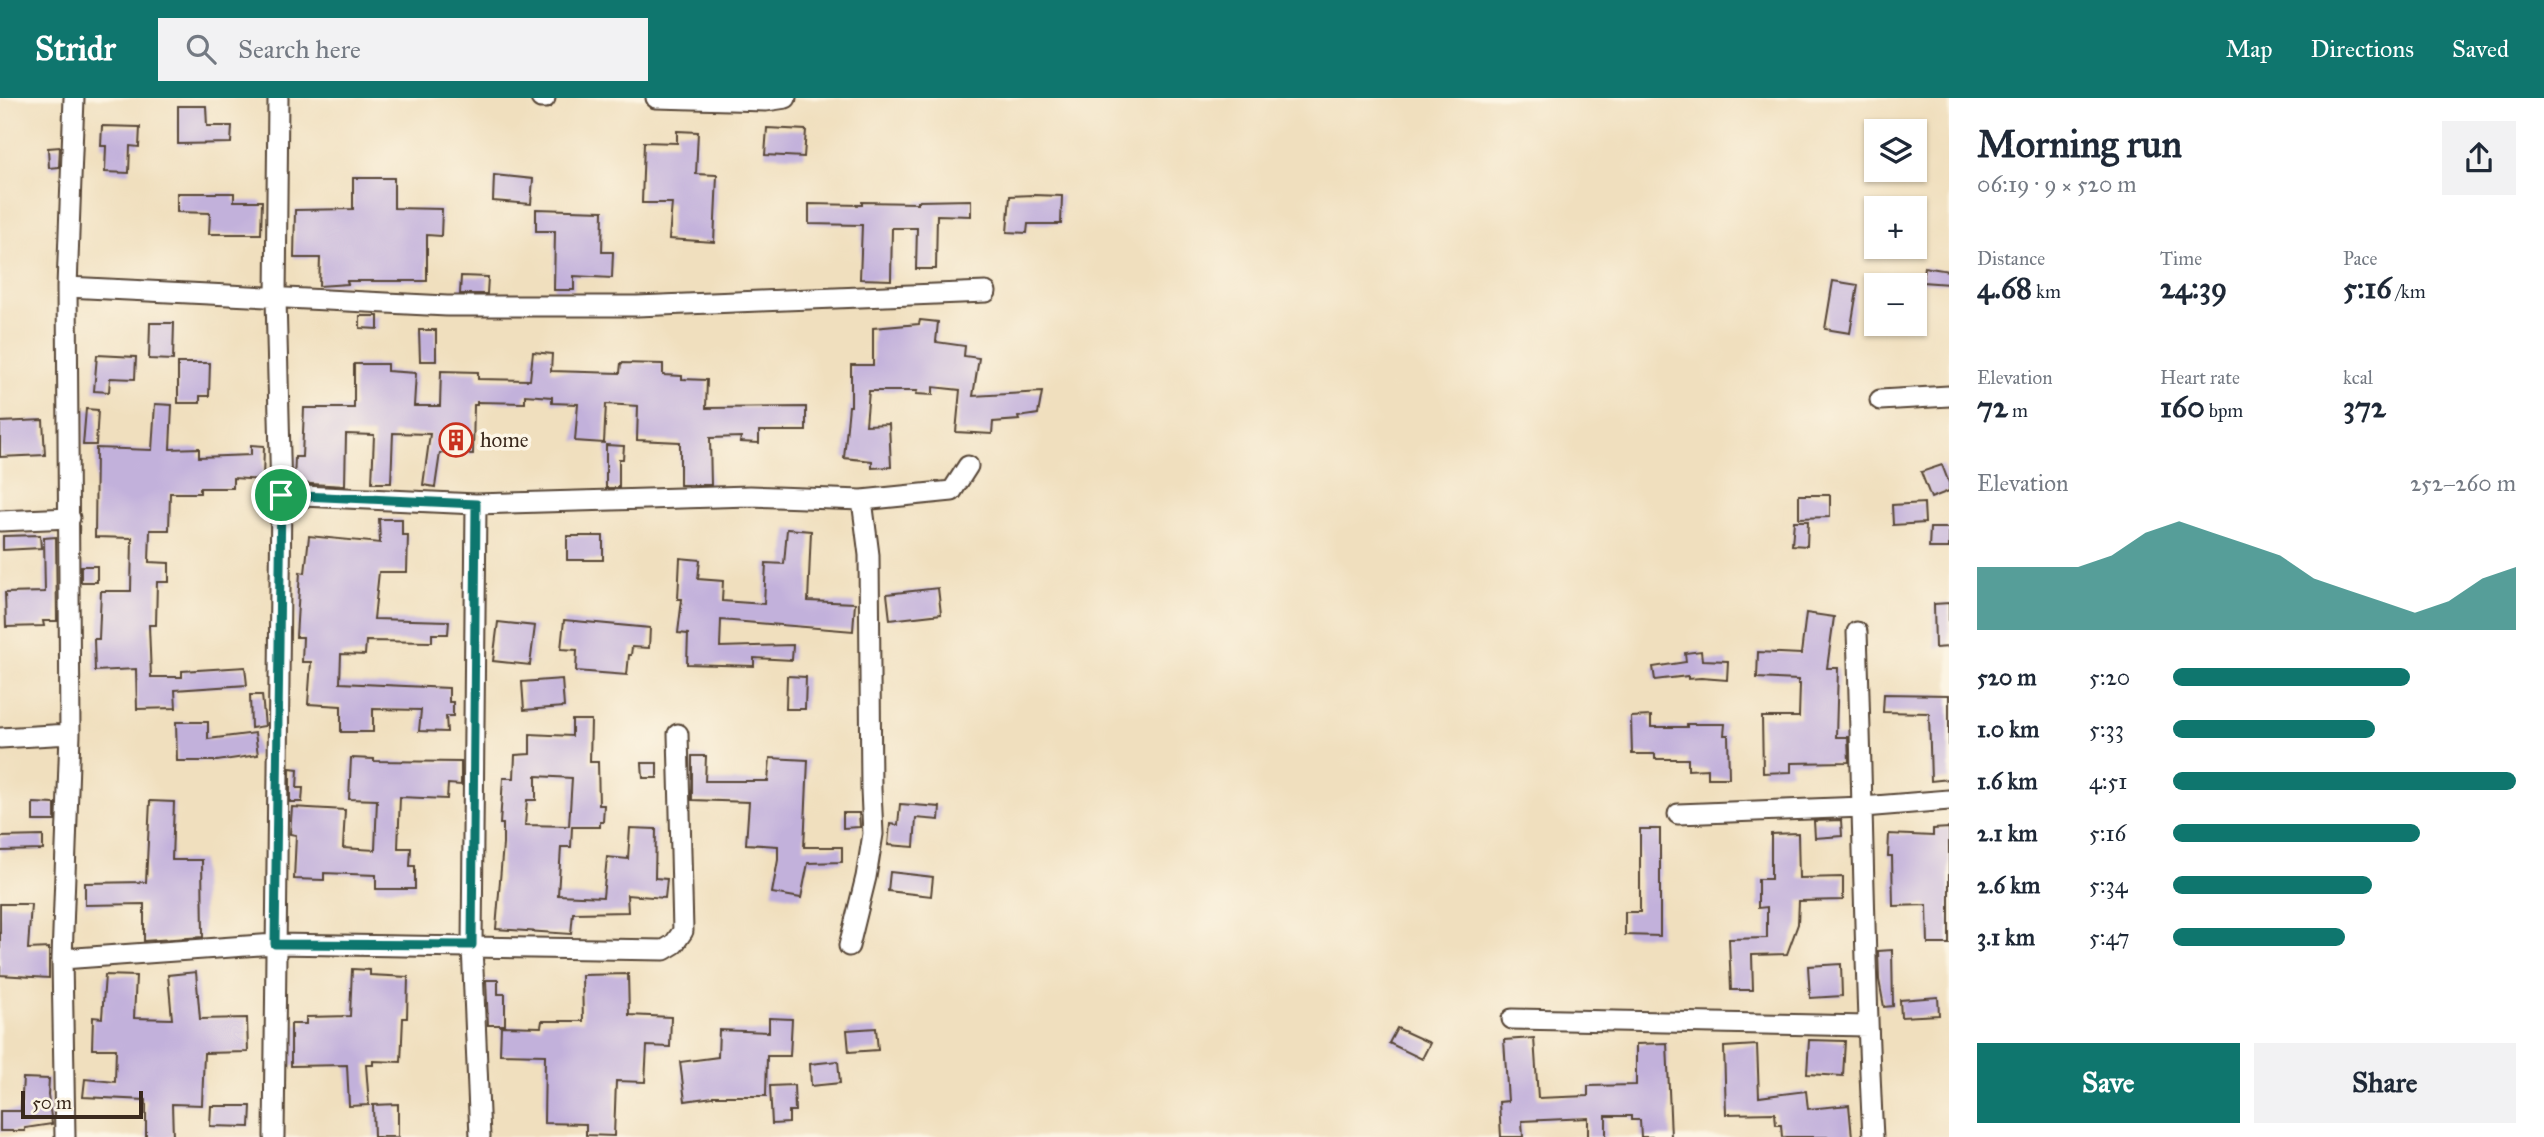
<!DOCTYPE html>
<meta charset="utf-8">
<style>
body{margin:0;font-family:"IM FELL Great Primer",serif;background:#f2f2f3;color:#1f2937;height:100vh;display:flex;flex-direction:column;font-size:26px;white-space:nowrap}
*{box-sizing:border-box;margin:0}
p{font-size:23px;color:#747a83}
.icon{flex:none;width:38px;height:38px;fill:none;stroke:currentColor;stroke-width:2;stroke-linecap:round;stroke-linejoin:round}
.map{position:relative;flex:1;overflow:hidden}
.drawer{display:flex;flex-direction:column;background:#fff;width:595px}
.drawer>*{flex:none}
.buttons{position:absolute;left:1864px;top:21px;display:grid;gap:14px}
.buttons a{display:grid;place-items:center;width:63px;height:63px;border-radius:0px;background:#fff;box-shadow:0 2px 5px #0004;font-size:35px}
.scale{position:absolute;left:21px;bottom:18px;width:122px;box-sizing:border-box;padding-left:7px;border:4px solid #3b2a1e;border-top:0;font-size:19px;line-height:24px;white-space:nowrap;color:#3b2a1e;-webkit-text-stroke:5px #fcf5e5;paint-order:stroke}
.pin{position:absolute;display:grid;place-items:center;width:60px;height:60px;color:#fff;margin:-30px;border:4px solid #fff;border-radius:50%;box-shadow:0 2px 7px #0007}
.round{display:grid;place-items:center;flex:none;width:74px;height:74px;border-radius:0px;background:#f2f2f3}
.summary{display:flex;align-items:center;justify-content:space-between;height:119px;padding:0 28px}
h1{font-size:38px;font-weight:700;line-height:52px}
.stats{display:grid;grid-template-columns:repeat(3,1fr);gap:10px;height:119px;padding:7px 28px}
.stats div{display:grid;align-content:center}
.stats b{font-size:30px;font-weight:700}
.stats small{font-size:19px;font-weight:400}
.stats p{font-size:19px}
.chart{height:196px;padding:14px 28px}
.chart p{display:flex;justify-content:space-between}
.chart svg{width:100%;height:126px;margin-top:7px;fill:#0f766e;opacity:.7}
.button{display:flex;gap:14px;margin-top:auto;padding:14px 28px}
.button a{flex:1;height:80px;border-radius:0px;background:#0f766e;color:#fff;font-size:28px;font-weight:700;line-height:80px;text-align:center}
.button a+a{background:#f2f2f3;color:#1f2937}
ul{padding:0 28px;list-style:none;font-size:23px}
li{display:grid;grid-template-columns:112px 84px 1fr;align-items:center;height:52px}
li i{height:18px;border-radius:9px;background:#0f766e}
header{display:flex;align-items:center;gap:42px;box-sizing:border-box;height:98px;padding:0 35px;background:#0f766e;color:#fff}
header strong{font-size:33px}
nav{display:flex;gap:38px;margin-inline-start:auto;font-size:24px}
.search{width:490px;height:63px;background:#f2f2f3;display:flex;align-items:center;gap:18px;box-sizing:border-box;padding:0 24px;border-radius:0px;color:#747a83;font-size:26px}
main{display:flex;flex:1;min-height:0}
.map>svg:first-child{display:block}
.building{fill:#c2b1db;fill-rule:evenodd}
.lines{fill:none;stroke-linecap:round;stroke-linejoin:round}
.street-casing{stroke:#564536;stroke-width:23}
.street{stroke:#fff;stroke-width:19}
.route-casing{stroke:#fff;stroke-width:14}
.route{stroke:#0f766e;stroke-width:9}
.labels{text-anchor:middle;stroke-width:7;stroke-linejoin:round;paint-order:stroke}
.poi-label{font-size:21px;fill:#3b2a1e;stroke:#fcf5e5;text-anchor:start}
</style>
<header>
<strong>Stridr</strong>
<div class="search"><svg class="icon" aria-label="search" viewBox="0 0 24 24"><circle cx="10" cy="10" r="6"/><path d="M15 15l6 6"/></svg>Search here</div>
<nav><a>Map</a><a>Directions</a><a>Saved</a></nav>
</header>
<main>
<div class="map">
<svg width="1949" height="1039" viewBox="0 0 1949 1039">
<rect width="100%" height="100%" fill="#fcf5e5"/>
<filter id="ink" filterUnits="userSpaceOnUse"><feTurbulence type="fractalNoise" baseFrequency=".0143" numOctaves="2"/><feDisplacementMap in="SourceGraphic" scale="14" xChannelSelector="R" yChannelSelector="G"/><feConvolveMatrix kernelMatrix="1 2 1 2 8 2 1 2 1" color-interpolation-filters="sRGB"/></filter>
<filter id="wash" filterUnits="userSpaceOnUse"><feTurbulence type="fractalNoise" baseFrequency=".00686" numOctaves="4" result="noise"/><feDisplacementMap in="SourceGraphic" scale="28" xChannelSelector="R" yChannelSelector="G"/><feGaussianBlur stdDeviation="1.57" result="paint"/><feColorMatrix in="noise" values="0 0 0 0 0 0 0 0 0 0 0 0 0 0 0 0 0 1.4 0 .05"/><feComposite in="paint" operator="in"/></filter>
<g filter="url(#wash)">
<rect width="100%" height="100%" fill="#f0dfbe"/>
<g id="blocks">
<path class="building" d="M 178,8 L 206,8 L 207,28 L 232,28 L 231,45 L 178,46 Z
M 102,28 L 140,29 L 139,49 L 130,48 L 129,75 L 105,74 L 106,48 L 101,48 Z
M 767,30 L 806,32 L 804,59 L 765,57 Z
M 677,33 L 698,34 L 696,76 L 717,77 L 714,144 L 669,141 L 672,105 L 642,105 L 644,44 L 677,45 Z
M 60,49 L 59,69 L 49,70 L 48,50 Z
M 494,77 L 533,81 L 531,106 L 493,103 Z
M 353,80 L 394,80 L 394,110 L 442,111 L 441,138 L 427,137 L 427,183 L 347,183 L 348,186 L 319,188 L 320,160 L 294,160 L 295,112 L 353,111 Z
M 177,95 L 234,95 L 234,103 L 262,103 L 261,136 L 209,136 L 210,115 L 177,114 Z
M 1033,97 L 1062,98 L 1061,126 L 1028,126 L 1027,135 L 1007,134 L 1010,98 Z
M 971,102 L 971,118 L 937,117 L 936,171 L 916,171 L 917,130 L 892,130 L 891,182 L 860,181 L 862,127 L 809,126 L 809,106 L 862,107 L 862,104 L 918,105 L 918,103 Z
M 536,111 L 603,113 L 602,154 L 613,154 L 612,180 L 574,178 L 574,192 L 554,192 L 555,133 L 536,133 Z
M 1924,169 L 1949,173 L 1949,186 L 1922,184 Z
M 461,178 L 488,179 L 487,196 L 460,196 Z
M 1833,183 L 1858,187 L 1850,235 L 1825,231 Z
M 360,218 L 378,218 L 378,231 L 360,230 Z
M 920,222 L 938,224 L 936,244 L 965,248 L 964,258 L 979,260 L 973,298 L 1042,294 L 1038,316 L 1018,319 L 1019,322 L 993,324 L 992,336 L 956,334 L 960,292 L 933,289 L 933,297 L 916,296 L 917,293 L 869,293 L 866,327 L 889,326 L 891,369 L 872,370 L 872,363 L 844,360 L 849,308 L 851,308 L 851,267 L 873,267 L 873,230 L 919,226 Z
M 150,225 L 174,225 L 173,262 L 149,261 Z
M 419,232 L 436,232 L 436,263 L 420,263 Z
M 533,254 L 552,256 L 551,273 L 620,275 L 621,265 L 663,266 L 663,277 L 682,278 L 682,281 L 707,282 L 706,310 L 806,309 L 806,333 L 759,333 L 759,345 L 740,344 L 741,339 L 710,340 L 711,387 L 680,387 L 680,344 L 637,342 L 638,308 L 606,306 L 604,345 L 575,343 L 578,306 L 552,305 L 552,299 L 525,297 L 525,305 L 477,304 L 477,307 L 474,307 L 473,356 L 440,355 L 435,389 L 423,387 L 430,336 L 393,335 L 391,385 L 372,385 L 374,337 L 346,336 L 345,388 L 294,385 L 295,359 L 302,359 L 304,310 L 354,310 L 354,266 L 387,266 L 387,273 L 416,275 L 414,308 L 440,308 L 441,273 L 478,274 L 478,281 L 530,282 Z
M 97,257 L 136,259 L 135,281 L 110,280 L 109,294 L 94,293 Z
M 178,265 L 210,265 L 209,298 L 200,298 L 200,305 L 178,305 Z
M 155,306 L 172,307 L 170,351 L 199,350 L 199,359 L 251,357 L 251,347 L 264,348 L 263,382 L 233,380 L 233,390 L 200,390 L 200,395 L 170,395 L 169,432 L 150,432 L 149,464 L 169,465 L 169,484 L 157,484 L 156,527 L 149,527 L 151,579 L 182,579 L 182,573 L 245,569 L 247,587 L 175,592 L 176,610 L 137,611 L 136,571 L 95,573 L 94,541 L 99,541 L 101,493 L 131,493 L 132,440 L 95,439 L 96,350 L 152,352 Z
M 86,311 L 98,312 L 96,347 L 83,347 Z
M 43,322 L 45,357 L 0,359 L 0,324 Z
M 606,347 L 624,348 L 623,361 L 619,361 L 619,390 L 606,390 Z
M 1942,367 L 1949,385 L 1949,393 L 1931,400 L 1921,374 Z
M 1799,397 L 1830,397 L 1830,419 L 1799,420 Z
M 1924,405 L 1925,425 L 1893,427 L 1892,407 Z
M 379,421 L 402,421 L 402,437 L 408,437 L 407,474 L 379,474 L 374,521 L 449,523 L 448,536 L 432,536 L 432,544 L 366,543 L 365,557 L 341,556 L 340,585 L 449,590 L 449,604 L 453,604 L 453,618 L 446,618 L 447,634 L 419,633 L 421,612 L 373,611 L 373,634 L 341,634 L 341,608 L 308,606 L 311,564 L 302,564 L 303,539 L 296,539 L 300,474 L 305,475 L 309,438 L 380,445 Z
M 1794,423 L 1808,423 L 1807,448 L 1792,447 Z
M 1930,430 L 1949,430 L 1949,450 L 1929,450 Z
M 787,431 L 811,433 L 808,503 L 855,505 L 853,533 L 721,522 L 720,549 L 793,547 L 792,562 L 754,560 L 754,568 L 687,566 L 688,536 L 678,535 L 682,501 L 678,501 L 680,460 L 700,462 L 698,481 L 723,483 L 722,503 L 764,506 L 766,465 L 784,466 Z
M 40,437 L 41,450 L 3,452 L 3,438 Z
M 567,438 L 603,438 L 603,462 L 567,462 Z
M 56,439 L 57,523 L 43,523 L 44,528 L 6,529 L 5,495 L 45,494 L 44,440 Z
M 81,468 L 97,468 L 97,484 L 81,484 Z
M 938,490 L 941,516 L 890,522 L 887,496 Z
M 1949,505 L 1949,549 L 1935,550 L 1934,506 Z
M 1806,515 L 1834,519 L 1827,570 L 1838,570 L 1836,639 L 1848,639 L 1849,664 L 1791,665 L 1791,674 L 1763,675 L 1762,619 L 1799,619 L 1800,586 L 1798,586 L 1798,582 L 1757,580 L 1758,554 L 1801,556 Z
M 564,522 L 650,530 L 649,550 L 632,549 L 631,557 L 629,557 L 627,577 L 576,573 L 577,552 L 561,551 Z
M 498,524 L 535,528 L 530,567 L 493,563 Z
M 1701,553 L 1702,562 L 1728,563 L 1727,582 L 1701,580 L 1688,581 L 1688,578 L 1655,582 L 1653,569 L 1686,564 L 1685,555 Z
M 787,578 L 806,579 L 805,611 L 786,611 Z
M 562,581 L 564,609 L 524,612 L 522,584 Z
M 1884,596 L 1949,597 L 1949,681 L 1931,683 L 1929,615 L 1883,614 Z
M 250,597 L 262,597 L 265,628 L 251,630 Z
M 1651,618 L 1651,629 L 1687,629 L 1687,626 L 1725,626 L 1724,637 L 1728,637 L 1729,680 L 1708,680 L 1708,671 L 1688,672 L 1688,661 L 1655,661 L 1655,656 L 1632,656 L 1631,619 Z
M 572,622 L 591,622 L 590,664 L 598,664 L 599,707 L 604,707 L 603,724 L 600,724 L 600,729 L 572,729 L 571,749 L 561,749 L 558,797 L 603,799 L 607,759 L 628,761 L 630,730 L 656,731 L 655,780 L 667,781 L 665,800 L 627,797 L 628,814 L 573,815 L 571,836 L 496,831 L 503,746 L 503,726 L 500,726 L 503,680 L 514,680 L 515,657 L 530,656 L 530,636 L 572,638 ZM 536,678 L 572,680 L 569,728 L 525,727 L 527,702 L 536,702 Z
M 176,624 L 208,624 L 208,641 L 255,635 L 258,657 L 217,663 L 177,663 Z
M 692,658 L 706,658 L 705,683 L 768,683 L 770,660 L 808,662 L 804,749 L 842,749 L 842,764 L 808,765 L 801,800 L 772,795 L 778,762 L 778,748 L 746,746 L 749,704 L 692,702 Z
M 351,660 L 374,661 L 374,663 L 461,664 L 461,687 L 448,686 L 447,701 L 400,699 L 398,750 L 411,750 L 410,768 L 415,768 L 415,791 L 376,791 L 376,777 L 324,775 L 324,782 L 294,781 L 296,737 L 290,736 L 292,709 L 345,712 L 343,750 L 375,752 L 377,702 L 349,701 Z
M 642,665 L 657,665 L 657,680 L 643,680 Z
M 290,670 L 298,671 L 297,690 L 303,690 L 302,704 L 290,704 Z
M 150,703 L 174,704 L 172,762 L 202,762 L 203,839 L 144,843 L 144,806 L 85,807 L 85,785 L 146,784 Z
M 33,705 L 55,706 L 55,723 L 33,723 Z
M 900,706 L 940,709 L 939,722 L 916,720 L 914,749 L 888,747 L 890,726 L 898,727 Z
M 843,715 L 859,715 L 860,729 L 843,730 Z
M 1841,722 L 1842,738 L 1815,740 L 1814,723 Z
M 1949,730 L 1949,846 L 1928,846 L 1927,807 L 1893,808 L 1892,758 L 1888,758 L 1889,736 L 1933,738 L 1933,731 Z
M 1640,731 L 1660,731 L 1660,838 L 1625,837 L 1625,814 L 1640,814 Z
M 1798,735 L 1799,780 L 1843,779 L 1843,802 L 1799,803 L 1798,826 L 1787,856 L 1752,857 L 1753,892 L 1731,892 L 1729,841 L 1767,840 L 1767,809 L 1758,810 L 1758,781 L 1771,781 L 1771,736 Z
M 43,738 L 43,752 L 0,753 L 0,739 Z
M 890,774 L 933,779 L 931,798 L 888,793 Z
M 0,806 L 31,806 L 28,851 L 49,850 L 49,880 L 0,877 Z
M 1892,852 L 1893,908 L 1884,909 L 1879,882 L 1878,853 Z
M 1841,866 L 1842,898 L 1810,900 L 1808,868 Z
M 352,871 L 370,872 L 370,877 L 408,879 L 407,920 L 403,920 L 401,964 L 373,963 L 373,967 L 366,967 L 369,1007 L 349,1008 L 347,967 L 291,968 L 291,926 L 306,926 L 306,919 L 350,918 Z
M 196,874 L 200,921 L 247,920 L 248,954 L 204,955 L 202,1007 L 172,1006 L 173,1039 L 146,1039 L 146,1002 L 83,999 L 85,981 L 115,984 L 116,951 L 92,951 L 93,919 L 102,920 L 105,877 L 136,878 L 134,920 L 172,921 L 168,877 Z
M 628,876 L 629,917 L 671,919 L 670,949 L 647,948 L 645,984 L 616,983 L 614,1038 L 586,1037 L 586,1026 L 544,1025 L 545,957 L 500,956 L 501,928 L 541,929 L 542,923 L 583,923 L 582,877 Z
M 486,882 L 498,882 L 498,896 L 505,896 L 505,927 L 488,927 Z
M 1938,899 L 1939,917 L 1901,919 L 1900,902 Z
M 769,920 L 792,921 L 790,958 L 767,958 L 766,998 L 713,998 L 713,999 L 685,1003 L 680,964 L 718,959 L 719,932 L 769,934 Z
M 876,930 L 878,952 L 849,954 L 847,932 Z
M 1397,930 L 1430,945 L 1422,961 L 1389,945 Z
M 1534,940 L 1538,1000 L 1588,998 L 1588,988 L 1636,987 L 1636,946 L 1667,945 L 1671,1039 L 1641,1039 L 1640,1022 L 1631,1022 L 1631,1018 L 1606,1018 L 1606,1039 L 1588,1039 L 1588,1020 L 1522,1023 L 1523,1039 L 1501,1039 L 1499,1004 L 1508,1003 L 1504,942 Z
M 1809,942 L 1845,943 L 1843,978 L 1807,976 Z
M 1757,947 L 1759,999 L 1806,993 L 1808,1011 L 1849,1007 L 1852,1039 L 1782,1039 L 1781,1027 L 1776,1027 L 1775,1015 L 1726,1016 L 1724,949 Z
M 838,963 L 840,985 L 811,988 L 810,966 Z
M 23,980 L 49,981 L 48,997 L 52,1026 L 25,1030 L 25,1033 L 0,1033 L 0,1013 L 21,1013 Z
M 794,987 L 795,1013 L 789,1013 L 789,1025 L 772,1026 L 770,988 Z
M 398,1006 L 398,1039 L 374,1039 L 373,1007 Z
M 211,1008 L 251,1008 L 250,1029 L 210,1028 Z"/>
</g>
</g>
<g filter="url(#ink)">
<use href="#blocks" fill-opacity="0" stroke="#564536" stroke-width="2"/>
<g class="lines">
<defs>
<path id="street" d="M 541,0 L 545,0
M 656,0 L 766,3 L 786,0
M 67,189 L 447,208 L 637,208 L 986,194
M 1880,302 L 1949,298
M 281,397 L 476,406 L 750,398 L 862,402 L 952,393 L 968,368
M 476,406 L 472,847 L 480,1039
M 0,423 L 70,420
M 1857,534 C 1863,703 1864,871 1873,1039
M 0,640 L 70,636
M 1678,716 L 1863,709 L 1949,702
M 849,848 L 866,779 L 873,736 L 871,691 L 869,457 L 862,402
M 62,861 L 275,846 L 664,852 L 674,846 L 683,833 L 678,636
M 1512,921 L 1867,928
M 65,1039 L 62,861 L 70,636 L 67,189 L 74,0
M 274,1039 L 281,397 L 276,200 L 278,0"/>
</defs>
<use href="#street" class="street-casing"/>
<use href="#street" class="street"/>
</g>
</g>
<g class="lines" filter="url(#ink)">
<defs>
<path id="route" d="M 281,397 L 476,406 L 472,847 L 275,846 Z"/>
</defs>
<use href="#route" class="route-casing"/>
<use href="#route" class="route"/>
</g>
<defs>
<symbol id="building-ring" viewBox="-11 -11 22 22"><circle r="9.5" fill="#fcf5e5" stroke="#c8321e" stroke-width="1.5"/><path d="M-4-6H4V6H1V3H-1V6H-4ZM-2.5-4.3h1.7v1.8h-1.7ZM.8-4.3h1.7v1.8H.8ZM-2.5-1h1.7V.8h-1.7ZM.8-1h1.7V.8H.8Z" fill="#c8321e"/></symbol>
</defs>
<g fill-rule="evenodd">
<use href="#building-ring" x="437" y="323" width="38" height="38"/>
</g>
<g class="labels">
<g class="poi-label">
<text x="480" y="349">home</text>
</g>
</g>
</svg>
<div class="buttons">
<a><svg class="icon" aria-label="layers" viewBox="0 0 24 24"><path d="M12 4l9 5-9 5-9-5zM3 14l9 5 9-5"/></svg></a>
<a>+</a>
<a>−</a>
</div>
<div class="scale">50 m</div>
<div class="pin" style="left:281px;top:397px;background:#1e9e55"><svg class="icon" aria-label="arrive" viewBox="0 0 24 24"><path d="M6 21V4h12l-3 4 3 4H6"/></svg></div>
</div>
<section class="drawer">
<div class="summary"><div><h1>Morning run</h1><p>06:19 · 9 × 520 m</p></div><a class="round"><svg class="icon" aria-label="share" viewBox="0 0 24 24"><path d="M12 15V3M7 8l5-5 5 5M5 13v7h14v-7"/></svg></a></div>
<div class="stats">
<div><p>Distance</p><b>4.68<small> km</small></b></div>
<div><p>Time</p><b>24:39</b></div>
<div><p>Pace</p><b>5:16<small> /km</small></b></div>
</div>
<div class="stats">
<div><p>Elevation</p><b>72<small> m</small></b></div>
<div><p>Heart rate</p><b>160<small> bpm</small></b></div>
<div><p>kcal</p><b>372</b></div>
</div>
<div class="chart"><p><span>Elevation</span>252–260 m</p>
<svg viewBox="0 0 160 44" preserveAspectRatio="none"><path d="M0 44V22L10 22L20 22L30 22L40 18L50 10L60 6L70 10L80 14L90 18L100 26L110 30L120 34L130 38L140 34L150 26L160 22V44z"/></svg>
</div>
<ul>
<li><b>520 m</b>5:20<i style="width:69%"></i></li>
<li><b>1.0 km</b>5:33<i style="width:59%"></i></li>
<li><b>1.6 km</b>4:51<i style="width:100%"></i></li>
<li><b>2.1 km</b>5:16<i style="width:72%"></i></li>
<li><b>2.6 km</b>5:34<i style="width:58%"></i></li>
<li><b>3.1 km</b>5:47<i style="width:50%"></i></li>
</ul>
<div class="button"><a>Save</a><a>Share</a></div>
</section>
</main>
